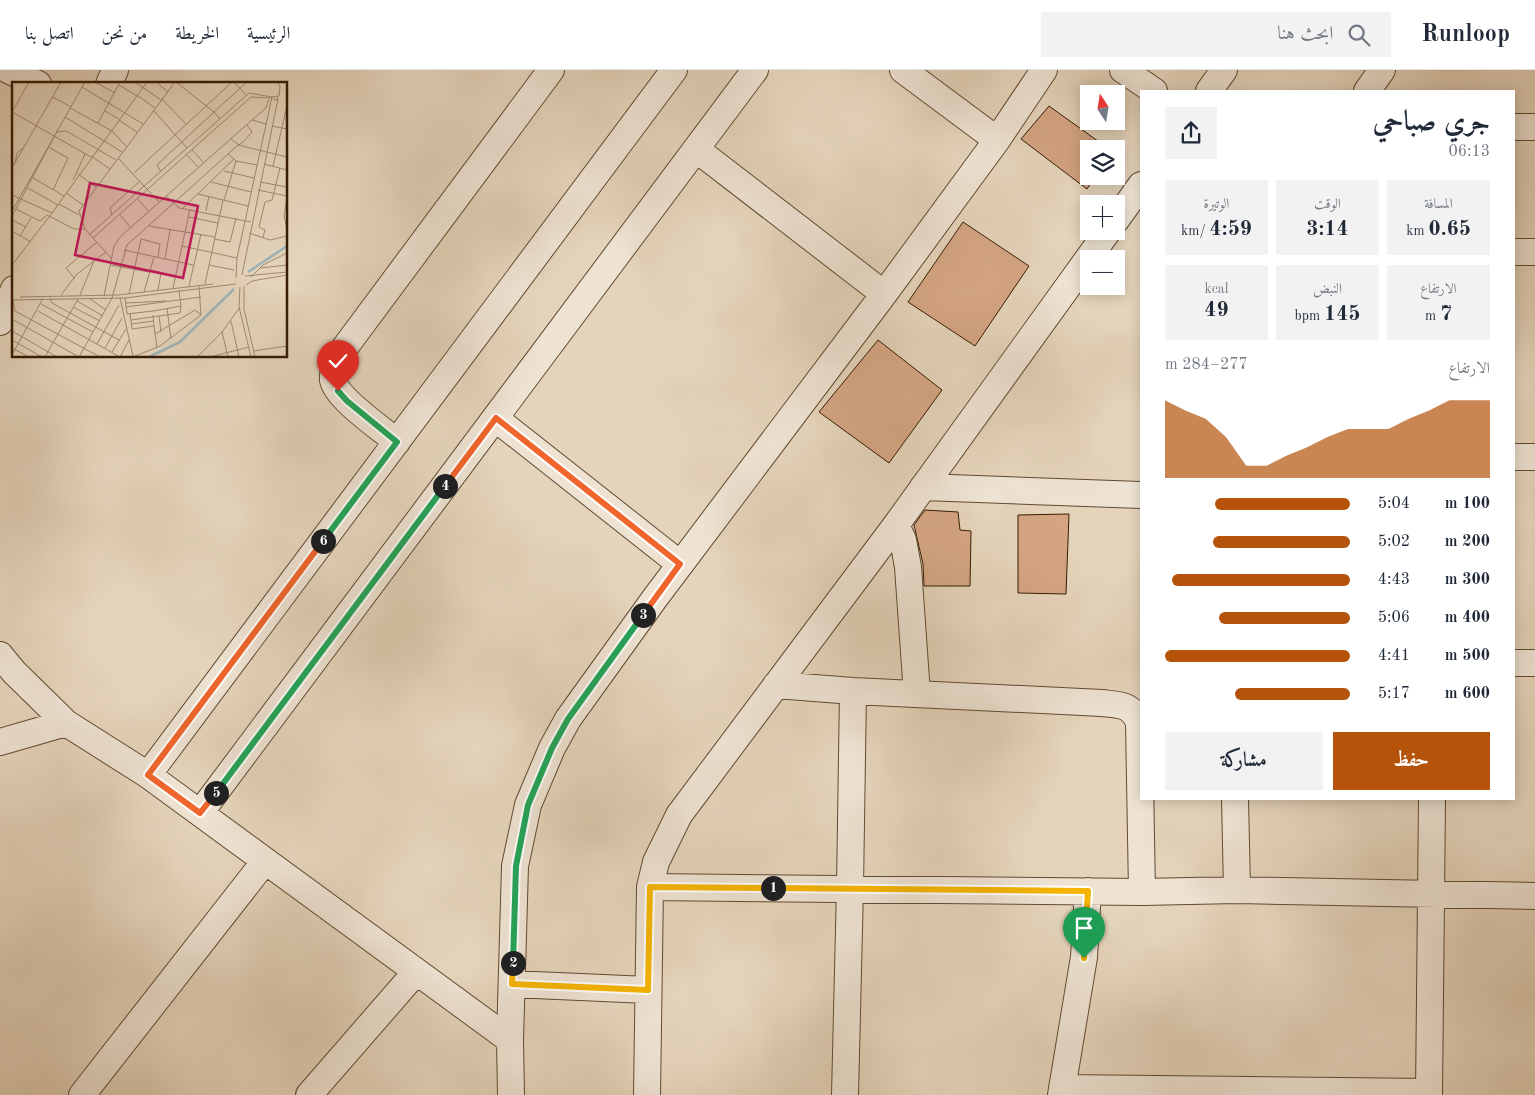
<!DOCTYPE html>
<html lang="ar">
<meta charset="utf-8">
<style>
body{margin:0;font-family:"Old Standard TT",Amiri,serif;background:#f2f2f3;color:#1f2937;direction:rtl;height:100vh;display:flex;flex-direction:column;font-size:19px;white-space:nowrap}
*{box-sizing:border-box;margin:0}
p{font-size:16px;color:#747a83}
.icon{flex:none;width:28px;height:28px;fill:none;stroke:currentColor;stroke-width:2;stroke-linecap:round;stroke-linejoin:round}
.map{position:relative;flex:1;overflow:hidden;direction:ltr}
.sheet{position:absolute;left:1140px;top:20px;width:375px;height:710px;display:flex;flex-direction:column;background:#fff;border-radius:0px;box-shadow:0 2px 12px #0003;direction:rtl}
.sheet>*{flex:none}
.needle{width:32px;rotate:348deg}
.buttons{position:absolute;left:1080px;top:15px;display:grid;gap:10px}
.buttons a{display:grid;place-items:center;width:45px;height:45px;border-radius:0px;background:#fff;box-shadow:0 2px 12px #0003;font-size:25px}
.pin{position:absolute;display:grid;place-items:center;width:42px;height:42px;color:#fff;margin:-51px -21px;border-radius:50% 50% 50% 0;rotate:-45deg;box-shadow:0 0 5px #0007}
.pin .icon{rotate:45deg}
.km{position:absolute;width:25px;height:25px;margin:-12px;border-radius:50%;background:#222;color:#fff;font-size:14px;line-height:25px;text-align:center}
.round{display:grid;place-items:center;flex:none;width:52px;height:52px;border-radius:0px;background:#f2f2f3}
.summary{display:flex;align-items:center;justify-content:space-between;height:85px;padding:0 25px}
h1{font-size:28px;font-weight:700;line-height:38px}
.metrics{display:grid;grid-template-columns:repeat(3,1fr);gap:8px;height:85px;padding:5px 25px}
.metrics div{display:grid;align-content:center;border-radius:0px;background:#f2f2f3;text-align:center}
.metrics b{font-size:21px;font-weight:700}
.metrics small{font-size:14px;font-weight:400}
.metrics p{font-size:14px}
.chart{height:140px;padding:10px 25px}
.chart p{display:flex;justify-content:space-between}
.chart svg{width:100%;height:90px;margin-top:5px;fill:#b45309;opacity:.7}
.primary-button{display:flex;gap:10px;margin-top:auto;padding:10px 25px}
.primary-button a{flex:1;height:58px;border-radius:0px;background:#b45309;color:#fff;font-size:20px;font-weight:700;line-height:58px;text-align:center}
.primary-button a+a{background:#f2f2f3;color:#1f2937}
ul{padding:0 25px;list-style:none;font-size:16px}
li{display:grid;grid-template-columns:80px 60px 1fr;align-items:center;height:38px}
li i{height:12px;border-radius:6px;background:#b45309}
header{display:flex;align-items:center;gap:30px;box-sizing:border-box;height:70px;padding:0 25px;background:#fff;border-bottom:1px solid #e0e1e3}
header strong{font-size:24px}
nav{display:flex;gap:28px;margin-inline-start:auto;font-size:18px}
.search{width:350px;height:45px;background:#f2f2f3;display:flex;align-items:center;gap:12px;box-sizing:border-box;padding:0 18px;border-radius:0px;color:#747a83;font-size:19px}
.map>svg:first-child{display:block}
.building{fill:#d5a583;stroke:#351c02}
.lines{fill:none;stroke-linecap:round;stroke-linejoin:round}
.street-casing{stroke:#614a30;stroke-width:28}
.street{stroke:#eee3d3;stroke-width:26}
.split-1-casing{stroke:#fff;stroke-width:10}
.split-2-casing{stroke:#fff;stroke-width:10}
.split-3-casing{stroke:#fff;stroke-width:10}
.split-4-casing{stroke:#fff;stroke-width:10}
.split-5-casing{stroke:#fff;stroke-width:10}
.split-6-casing{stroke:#fff;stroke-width:10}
.split-7-casing{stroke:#fff;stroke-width:10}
.split-1{stroke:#f5b400;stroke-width:6}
.split-2{stroke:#f5b400;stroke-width:6}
.split-3{stroke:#22a559;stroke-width:6}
.split-4{stroke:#f0652b;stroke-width:6}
.split-5{stroke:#22a559;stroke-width:6}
.split-6{stroke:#f0652b;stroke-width:6}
.split-7{stroke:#22a559;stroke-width:6}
.inset-river{fill:none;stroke:#9cb5bc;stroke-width:2.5}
.inset-road{fill:none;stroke:#9f8a71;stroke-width:1}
.view{fill:#c2185b;fill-opacity:0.15;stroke:#c2185b;stroke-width:2.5}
.inset-edge{fill:none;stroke:#351c02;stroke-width:2.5}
</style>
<header>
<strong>Runloop</strong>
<div class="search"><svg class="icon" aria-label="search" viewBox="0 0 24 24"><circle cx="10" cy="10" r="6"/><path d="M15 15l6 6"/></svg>ابحث هنا</div>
<nav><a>الرئيسية</a><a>الخريطة</a><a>من نحن</a><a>اتصل بنا</a></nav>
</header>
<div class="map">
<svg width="1535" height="1025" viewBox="0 0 1535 1025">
<rect width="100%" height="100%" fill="#e5d4bb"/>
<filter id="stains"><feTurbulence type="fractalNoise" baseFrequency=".004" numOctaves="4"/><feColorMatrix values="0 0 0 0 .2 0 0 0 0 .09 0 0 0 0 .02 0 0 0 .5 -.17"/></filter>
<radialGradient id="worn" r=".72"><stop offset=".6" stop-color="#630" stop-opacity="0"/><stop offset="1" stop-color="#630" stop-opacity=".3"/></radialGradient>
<path class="building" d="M 1049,36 L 1109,79 L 1089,79 L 1089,106 L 1096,106 L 1087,119 L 1021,69 Z
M 963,152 L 1029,196 L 975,276 L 908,232 Z
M 878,270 L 942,320 L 889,393 L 819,342 Z
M 925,440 L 958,442 L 960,460 L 971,461 L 970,516 L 924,516 L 923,494 L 914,455 Z
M 1069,444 L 1066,524 L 1018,523 L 1018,445 Z"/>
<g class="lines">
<defs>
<path id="street" d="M 8,0 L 38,14
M 903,0 L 997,70
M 1123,0 L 1154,21
M 109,14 L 115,0
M 1209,21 L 1224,0
M 1367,21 L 1382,0
M 1514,57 L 1535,57
M 696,79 L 884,224
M 1116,150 L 1141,115
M 1514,182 L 1535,182
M 0,252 L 14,219
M 495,348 L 680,494
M 397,372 C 383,360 336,328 333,310 C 332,302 337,292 340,284 L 551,0
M 1514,387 L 1535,387
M 923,417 L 1141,425
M 896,455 L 903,470 L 908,497 L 917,624
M 0,585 L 14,602 L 66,653 L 148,705 L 510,970
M 1514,593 L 1535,593
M 776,615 L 853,621 L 1102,633 C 1120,635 1132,634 1139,653 L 1142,822
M 0,672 L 66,653
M 148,705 L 674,0
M 1235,729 L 1237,820
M 200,743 L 755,0
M 650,817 L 1142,822 L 1237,820 L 1535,826
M 512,914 L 648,920
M 1062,1018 L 1429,1022
M 82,1025 L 265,791
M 309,1025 L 416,902
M 511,1025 L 510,970 L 515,796 L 528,735 L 552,678 L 568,649 L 655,528 L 884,224 L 997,70 L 1044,0
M 647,1025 L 650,817 L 656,792 L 679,745 L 896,455 L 1108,161
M 845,1025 L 850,818 L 853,621
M 1061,1025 L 1084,887 L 1088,821
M 1429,1025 L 1432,729"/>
</defs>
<use href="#street" class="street-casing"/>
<use href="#street" class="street"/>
</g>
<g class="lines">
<defs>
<path id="split-1" d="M 773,818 L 1088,821 L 1084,888"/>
<path id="split-2" d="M 513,893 L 512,914 L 648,920 L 650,817 L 773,818"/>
<path id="split-3" d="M 513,893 L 516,796 L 528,735 L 552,678 L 568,649 L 643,545"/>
<path id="split-4" d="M 445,416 L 496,348 L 680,494 L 643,545"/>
<path id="split-5" d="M 216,723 L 445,416"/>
<path id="split-6" d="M 216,723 L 200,743 L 148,705 L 323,471"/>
<path id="split-7" d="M 323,471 L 397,372 L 347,331 L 338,321"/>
</defs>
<use href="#split-1" class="split-1-casing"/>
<use href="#split-2" class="split-2-casing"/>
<use href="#split-3" class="split-3-casing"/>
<use href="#split-4" class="split-4-casing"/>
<use href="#split-5" class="split-5-casing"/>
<use href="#split-6" class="split-6-casing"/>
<use href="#split-7" class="split-7-casing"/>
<use href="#split-1" class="split-1"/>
<use href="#split-2" class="split-2"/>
<use href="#split-3" class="split-3"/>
<use href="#split-4" class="split-4"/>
<use href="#split-5" class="split-5"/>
<use href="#split-6" class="split-6"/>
<use href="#split-7" class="split-7"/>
</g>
<g transform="translate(12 12)">
<rect width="275" height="275" fill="#e5d4bb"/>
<path class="inset-river" d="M 236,190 L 275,164M 137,275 L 168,260 L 222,207"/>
<path class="inset-road" d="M 83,0 L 103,11M 123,0 L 149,18M 144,0 L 156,10M 222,0 L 234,13M 265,0 L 268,4 L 267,14M 107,3 L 125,14M 70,5 L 131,42M 125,13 L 143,26M 41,15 L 59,25M 150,17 L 174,42M 58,26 L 100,49 L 114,64M 141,28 L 175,66M 93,29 L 107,37M 0,30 L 79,75M 0,30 L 17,0M 53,35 L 110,70M 208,37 L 202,30 L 235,0M 107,38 L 125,50M 240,38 L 254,26 L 257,17M 86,41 L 108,0M 260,44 L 275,47M 44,50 L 54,49 L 63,54 L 104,78M 219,57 L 227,63 L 232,59 L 240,50 L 235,43M 38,66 L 56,76 L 41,108M 180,68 L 192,81M 174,72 L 186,85M 79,74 L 98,87M 106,76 L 147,120M 224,79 L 245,83M 3,81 L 5,71 L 11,66M 252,82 L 275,88M 261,84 L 275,24M 0,86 L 49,0M 212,89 L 242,96M 149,90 L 145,83 L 202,30 L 164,0M 122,91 L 220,0M 66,92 L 84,105M 21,96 L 52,114M 61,98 L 73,72M 199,100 L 239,110M 248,100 L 275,105M 16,106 L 46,123M 246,108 L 275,114M 54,111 L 71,123M 186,112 L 236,124M 0,113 L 40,131 L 135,0M 154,114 L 167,126 L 239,140M 126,117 L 137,130M 275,117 L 272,134 L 275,147M 212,118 L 224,79 L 216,72M 47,122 L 67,133M 4,127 L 28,139 L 35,133M 170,127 L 222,77M 0,129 L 73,0M 194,129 L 197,114M 35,133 L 62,147 L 73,147M 100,133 L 98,126 L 128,99M 108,133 L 119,146M 0,134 L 43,53M 177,135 L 206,141M 0,138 L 14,145M 137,144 L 203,155M 0,149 L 19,160M 237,151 L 258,158 L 275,154M 78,152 L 237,11 L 260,15M 8,154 L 19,136M 251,155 L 253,148 L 247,145 L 253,120 L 260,118 L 268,86M 81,156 L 239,15 L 260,16M 129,157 L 148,162 L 146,175M 202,157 L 218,160 L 224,136M 170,164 L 225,176M 112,168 L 181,183M 99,176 L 73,147 L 67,129 L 163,0M 153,177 L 158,148M 0,183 L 40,131M 98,183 L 137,190M 197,183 L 222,188M 248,186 L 275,183M 138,188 L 163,194M 230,193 L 266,17M 233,194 L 275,190M 239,195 L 251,183 L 275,171M 224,196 L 225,176 L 260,15 L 266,14 L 265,18 L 261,17M 63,197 L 54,186 L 85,160M 193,202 L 211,118M 234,203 L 240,199 L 275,193M 177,204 L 189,152M 232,204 L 232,227 L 243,275M 228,205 L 227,225 L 239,275M 161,206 L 178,127M 146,208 L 149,191M 132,210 L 142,175M 117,212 L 129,157M 49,213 L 65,192 L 94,170M 68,213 L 82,179M 92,214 L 102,164 L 108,155 L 240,38 L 254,42M 8,215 L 106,213 L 201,202M 38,216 L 40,221 L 107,258M 108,216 L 121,274M 113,216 L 115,232 L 141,229 L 169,224 L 167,208M 78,217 L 94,228M 0,218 L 113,216 L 224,202M 1,219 L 3,229 L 88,275M 65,219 L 91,234M 114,221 L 154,219M 29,222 L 81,250M 61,225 L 88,239M 114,225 L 189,215M 155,226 L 159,257M 26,229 L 108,275 L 117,258M 118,232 L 120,247 L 142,244 L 141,233M 147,234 L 149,250M 0,237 L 67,275M 119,238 L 168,231 L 169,224M 219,239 L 227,275M 119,242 L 142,239M 142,244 L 145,266M 0,249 L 45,275M 210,250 L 216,275M 143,252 L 183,228 L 189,233M 0,258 L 30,275M 85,262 L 107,223M 0,266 L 17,275M 93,266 L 110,236M 241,269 L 275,264M 100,270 L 114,247M 0,273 L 31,216M 33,275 L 66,217M 67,275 L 100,216 L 115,163 L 226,63 L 275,75M 121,275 L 148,264 L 189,233 L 187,204M 185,275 L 210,250 L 228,225M 198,275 L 237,265"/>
<path class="view" d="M 78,101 L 186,124 L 171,196 L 63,173 Z"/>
<rect width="275" height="275" class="inset-edge"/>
</g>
<rect width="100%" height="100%" filter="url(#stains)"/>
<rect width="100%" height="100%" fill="url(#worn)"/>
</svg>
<div class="buttons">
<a><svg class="needle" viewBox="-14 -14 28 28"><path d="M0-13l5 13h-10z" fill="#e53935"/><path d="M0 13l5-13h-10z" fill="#747a83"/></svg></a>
<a><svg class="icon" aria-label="layers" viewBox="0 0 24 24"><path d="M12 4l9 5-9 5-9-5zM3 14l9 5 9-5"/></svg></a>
<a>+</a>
<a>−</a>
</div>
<div class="pin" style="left:1084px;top:888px;background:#1e9e55"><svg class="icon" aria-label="arrive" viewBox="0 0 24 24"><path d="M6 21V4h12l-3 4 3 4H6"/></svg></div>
<div class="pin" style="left:338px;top:321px;background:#d93025"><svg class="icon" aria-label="check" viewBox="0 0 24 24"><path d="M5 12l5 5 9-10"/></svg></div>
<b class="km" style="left:773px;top:818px">1</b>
<b class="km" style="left:513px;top:893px">2</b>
<b class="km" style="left:643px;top:545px">3</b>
<b class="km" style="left:445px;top:416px">4</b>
<b class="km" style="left:216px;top:723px">5</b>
<b class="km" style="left:323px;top:471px">6</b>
<section class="sheet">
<div class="summary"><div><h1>جري صباحي</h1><p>06:13</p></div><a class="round"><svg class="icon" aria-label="share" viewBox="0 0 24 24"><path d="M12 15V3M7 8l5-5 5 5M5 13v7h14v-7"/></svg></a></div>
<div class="metrics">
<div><p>المسافة</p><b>0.65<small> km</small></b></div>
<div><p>الوقت</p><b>3:14</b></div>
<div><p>الوتيرة</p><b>4:59<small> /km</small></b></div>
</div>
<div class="metrics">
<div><p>الارتفاع</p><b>7<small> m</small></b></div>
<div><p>النبض</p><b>145<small> bpm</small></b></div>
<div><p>kcal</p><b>49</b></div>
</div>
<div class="chart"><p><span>الارتفاع</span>277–284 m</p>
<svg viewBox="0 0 160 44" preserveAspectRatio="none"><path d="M0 44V6L10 11L20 15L30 24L40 38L50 38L60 33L70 29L80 24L90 20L100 20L110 20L120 15L130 11L140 6L150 6L160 6V44z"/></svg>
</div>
<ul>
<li><b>100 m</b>5:04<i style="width:73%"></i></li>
<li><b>200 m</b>5:02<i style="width:74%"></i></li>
<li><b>300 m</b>4:43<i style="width:96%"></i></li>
<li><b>400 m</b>5:06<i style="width:71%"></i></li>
<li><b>500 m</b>4:41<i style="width:100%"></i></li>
<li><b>600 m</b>5:17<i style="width:62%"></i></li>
</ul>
<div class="primary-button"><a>حفظ</a><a>مشاركة</a></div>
</section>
</div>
